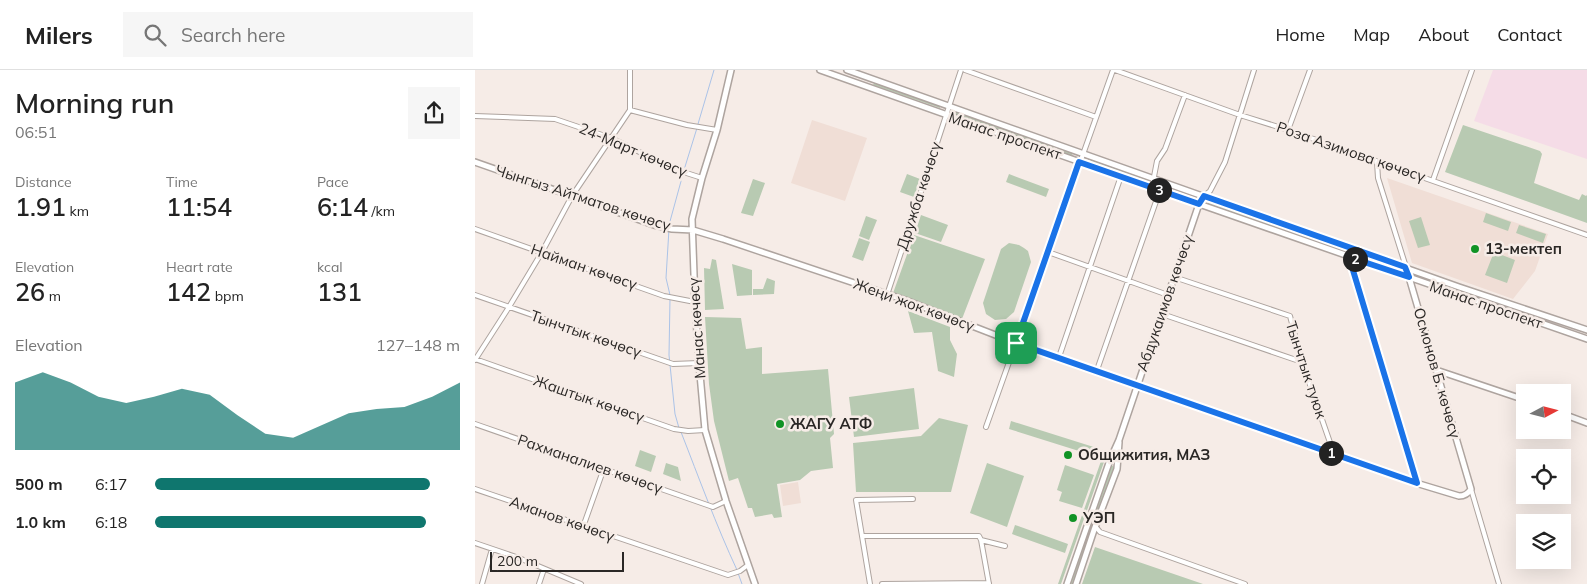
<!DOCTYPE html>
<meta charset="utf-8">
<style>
body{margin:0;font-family:Mulish,sans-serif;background:#f6f6f6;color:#222;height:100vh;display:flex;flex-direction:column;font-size:19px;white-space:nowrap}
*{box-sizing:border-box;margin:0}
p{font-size:16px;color:#767676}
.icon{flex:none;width:28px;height:28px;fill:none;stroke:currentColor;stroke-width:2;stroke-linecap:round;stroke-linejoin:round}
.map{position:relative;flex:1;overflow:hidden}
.details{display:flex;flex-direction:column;background:#fff;width:475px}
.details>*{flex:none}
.needle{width:32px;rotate:83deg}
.fabs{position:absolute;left:1041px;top:314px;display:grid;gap:10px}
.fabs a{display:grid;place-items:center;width:55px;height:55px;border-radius:0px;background:#fff;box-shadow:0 5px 20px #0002;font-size:25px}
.scale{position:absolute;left:15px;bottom:12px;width:134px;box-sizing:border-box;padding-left:5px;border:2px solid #2a2725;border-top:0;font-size:14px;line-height:18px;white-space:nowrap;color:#2a2725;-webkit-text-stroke:4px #f6ece7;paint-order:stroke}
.pin{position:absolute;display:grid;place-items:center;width:42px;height:42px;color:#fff;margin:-21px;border-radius:10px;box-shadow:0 2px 8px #0006}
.km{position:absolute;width:25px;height:25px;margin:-12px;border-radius:50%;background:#222;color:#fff;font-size:14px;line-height:25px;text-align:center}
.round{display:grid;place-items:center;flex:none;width:52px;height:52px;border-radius:0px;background:#f6f6f6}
.headline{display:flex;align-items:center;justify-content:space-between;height:85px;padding:0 15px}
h1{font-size:28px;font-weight:600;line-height:38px}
.metrics{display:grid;grid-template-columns:repeat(3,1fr);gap:8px;height:85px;padding:5px 15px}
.metrics div{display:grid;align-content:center}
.metrics b{font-size:25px;font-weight:600}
.metrics small{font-size:14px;font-weight:400}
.metrics p{font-size:14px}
.chart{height:140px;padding:10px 15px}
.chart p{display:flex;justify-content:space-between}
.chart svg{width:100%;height:90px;margin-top:5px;fill:#0f766e;opacity:.7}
ul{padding:0 15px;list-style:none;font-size:16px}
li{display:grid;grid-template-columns:80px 60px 1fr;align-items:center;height:38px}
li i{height:12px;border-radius:6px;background:#0f766e}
header{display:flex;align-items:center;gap:30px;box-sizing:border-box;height:70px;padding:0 25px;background:#fff;border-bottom:1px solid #e0e0e0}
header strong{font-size:24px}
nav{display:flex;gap:28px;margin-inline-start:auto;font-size:18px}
.search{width:350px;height:45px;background:#f6f6f6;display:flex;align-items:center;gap:12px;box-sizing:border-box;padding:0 18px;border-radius:0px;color:#767676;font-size:19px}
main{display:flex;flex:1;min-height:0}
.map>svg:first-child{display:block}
.industrial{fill:#f5dce7}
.built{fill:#f0ded6}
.green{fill:#b8cab2}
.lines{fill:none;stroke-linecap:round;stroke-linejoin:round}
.stream{stroke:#abc3e7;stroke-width:1}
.minor-casing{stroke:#aea49f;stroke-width:6}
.secondary-casing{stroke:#aea49f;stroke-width:8}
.minor{stroke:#fff;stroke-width:4}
.secondary{stroke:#fff;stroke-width:5}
.route-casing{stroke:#fff;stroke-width:10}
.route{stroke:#1a73e8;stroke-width:6}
.poi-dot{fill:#109325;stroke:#f6ece7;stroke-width:2}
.labels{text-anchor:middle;stroke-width:5;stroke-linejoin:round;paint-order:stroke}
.street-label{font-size:15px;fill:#2a2725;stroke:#f6ece7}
.poi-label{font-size:15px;font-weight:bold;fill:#2a2725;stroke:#f6ece7;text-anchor:start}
</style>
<header>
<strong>Milers</strong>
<div class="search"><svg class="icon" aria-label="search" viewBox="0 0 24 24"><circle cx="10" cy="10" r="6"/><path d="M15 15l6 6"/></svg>Search here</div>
<nav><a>Home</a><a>Map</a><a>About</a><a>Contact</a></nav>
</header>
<main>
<section class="details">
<div class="headline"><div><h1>Morning run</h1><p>06:51</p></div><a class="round"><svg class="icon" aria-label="share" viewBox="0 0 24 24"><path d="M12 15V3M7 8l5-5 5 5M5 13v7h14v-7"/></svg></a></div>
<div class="metrics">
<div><p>Distance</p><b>1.91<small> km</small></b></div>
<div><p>Time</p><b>11:54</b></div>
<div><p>Pace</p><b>6:14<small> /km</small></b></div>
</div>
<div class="metrics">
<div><p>Elevation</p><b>26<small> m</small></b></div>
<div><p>Heart rate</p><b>142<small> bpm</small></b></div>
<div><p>kcal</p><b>131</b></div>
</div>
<div class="chart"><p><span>Elevation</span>127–148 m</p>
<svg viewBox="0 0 160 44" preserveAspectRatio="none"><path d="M0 44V11L10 6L20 11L30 18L40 21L50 18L60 14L70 17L80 27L90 36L100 38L110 32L120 26L130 24L140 23L150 18L160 11V44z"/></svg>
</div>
<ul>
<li><b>500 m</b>6:17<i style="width:90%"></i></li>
<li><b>1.0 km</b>6:18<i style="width:89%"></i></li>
</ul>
</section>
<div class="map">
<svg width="1112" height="514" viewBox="0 0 1112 514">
<rect width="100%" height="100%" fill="#f6ece7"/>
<path class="industrial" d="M 1018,0 L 1112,0 L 1112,89 L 999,51 Z"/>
<path class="built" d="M 337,50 L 392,68 L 370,131 L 316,113 Z
M 912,108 L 1073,164 L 1060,201 L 1038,229 L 937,193 Z
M 323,412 L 326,433 L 308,436 L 305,415 Z"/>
<path class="green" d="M 400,12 L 465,35 L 465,38 L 398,15 Z
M 477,40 L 598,82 L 597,86 L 478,44 Z
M 988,55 L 1065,81 L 1067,84 L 1059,113 L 1104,130 L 1107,124 L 1111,126 L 1112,125 L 1112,153 L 970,102 Z
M 616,88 L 675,109 L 675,112 L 616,92 L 615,90 Z
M 432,104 L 445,109 L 439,127 L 425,122 Z
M 534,104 L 574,119 L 571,127 L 531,112 Z
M 278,109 L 290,113 L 278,146 L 266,143 Z
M 733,131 L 800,154 L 800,157 L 733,135 Z
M 1011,143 L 1036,152 L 1033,161 L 1008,152 Z
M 446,145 L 473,155 L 466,172 L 440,163 Z
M 391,146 L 402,150 L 394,170 L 384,166 Z
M 946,147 L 955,175 L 943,178 L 934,151 Z
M 1044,155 L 1071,164 L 1068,173 L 1041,163 Z
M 805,156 L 860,175 L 861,178 L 805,159 Z
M 439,165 L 510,189 L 487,249 L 417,226 Z
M 384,168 L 395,172 L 388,191 L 377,187 Z
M 534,173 L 544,175 L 549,178 L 553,181 L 556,192 L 539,242 L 531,249 L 520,250 L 511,244 L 508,233 L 526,179 Z
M 1019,182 L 1040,190 L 1032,213 L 1010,205 Z
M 237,189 L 241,190 L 249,239 L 230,240 L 229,198 L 235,199 Z
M 257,194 L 277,200 L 277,225 L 262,226 Z
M 292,208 L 300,211 L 299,224 L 278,225 L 278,219 L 288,219 Z
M 433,241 L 475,257 L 475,270 L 482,284 L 479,307 L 463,301 L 457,262 L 439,263 Z
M 230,247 L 266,248 L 271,279 L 287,277 L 287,304 L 353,299 L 359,364 L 355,368 L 358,398 L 336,401 L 325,410 L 302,414 L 307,447 L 299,448 L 297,444 L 280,447 L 277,438 L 273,438 L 263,408 L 254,411 L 239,351 L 234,314 Z
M 439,318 L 444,359 L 379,367 L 374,327 Z
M 464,348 L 493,355 L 476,422 L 381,422 L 378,373 L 446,366 Z
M 536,351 L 625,379 L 623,387 L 534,359 Z
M 165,380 L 181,386 L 176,402 L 160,396 Z
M 626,391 L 629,392 L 586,514 L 583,514 Z
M 191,393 L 203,397 L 206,411 L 188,404 Z
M 512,393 L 549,406 L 532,457 L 495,443 Z
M 590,395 L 619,405 L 607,438 L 584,431 L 587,422 L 582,420 Z
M 635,396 L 638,396 L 639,398 L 598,514 L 594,514 Z
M 540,455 L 593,474 L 590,483 L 537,464 Z
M 620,477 L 728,514 L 607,514 Z"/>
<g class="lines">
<path class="stream" d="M 223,54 L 239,0
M 209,100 L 222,58
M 194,155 L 208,104
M 194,159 L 191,208 L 195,225
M 195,229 L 194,285 L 200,344 L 204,358
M 206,362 C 224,408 241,455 262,500
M 263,503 L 267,514"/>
<defs>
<path id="minor" d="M 490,0 L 621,47
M 640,0 L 765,45 L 813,60 L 1112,165
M 155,40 L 212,55 L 242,60
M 155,40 L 155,0
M 0,46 L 80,49 L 136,68 L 199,99 L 227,108
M 813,60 L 835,0
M 902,92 L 903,108 L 931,197
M 958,110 L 997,0
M 677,117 L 682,91 L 690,79 L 710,25
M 729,126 L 735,121 L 750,92 L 779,0
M 0,159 L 189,226 L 220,232
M 573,182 L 693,225
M 875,187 L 941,413
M 699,207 L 815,246 L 827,292 L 859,384
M 0,225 L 198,294 L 224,293
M 412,225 L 486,0
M 687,244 L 827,292
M 584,287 L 646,106
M 0,289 L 199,359 L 213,361 L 230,360
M 0,290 L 34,237 L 67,182 L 97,126 L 155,40
M 622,300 L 685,120
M 0,354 L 238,437 L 251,431
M 511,357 L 638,0
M 0,419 L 253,505 L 265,501 L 273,495
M 996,419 L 1024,514
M 620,456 L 625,462 L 770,514
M 108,457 L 129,398
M 387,466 L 504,466 L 506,470 L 530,476
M 506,470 L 514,514
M 0,473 L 44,488 L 106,514
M 7,514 L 17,479
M 64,514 L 69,499
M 395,514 L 381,430 L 438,429
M 407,514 L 514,513"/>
<path id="secondary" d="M 256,0 L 242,60 L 227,108 L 217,149 L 220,232 L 224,293 L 230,360 L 251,431 L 280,514
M 345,0 L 724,134 L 1112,269
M 372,0 L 984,217 L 1112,260
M 0,92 L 179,155 L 197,159 L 218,160 L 248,169 L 430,230 L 541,273 L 941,413 L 984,426 C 990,426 993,424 996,419 L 931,197
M 961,300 L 1050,330
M 1088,344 L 1112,353
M 592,514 L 635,390 L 644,370 L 724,134 L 729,126
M 601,514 L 619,460 L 642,399 L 644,372"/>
</defs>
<use href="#minor" class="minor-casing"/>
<use href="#secondary" class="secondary-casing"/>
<use href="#minor" class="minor"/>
<use href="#secondary" class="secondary"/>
</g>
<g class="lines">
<defs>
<path id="route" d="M 604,92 L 724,134 L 729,126 L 930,197 L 934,207 L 874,187 L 942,413 L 541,273 Z"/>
</defs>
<use href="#route" class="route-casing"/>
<use href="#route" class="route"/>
</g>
<g class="poi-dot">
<circle cx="1000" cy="179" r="5"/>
<circle cx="305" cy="354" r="5"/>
<circle cx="593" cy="385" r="5"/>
<circle cx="598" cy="448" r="5"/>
</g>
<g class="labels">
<g class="street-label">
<text transform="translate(530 66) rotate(19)" y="5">Манас проспект</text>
<text transform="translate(158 80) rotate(23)" y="5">24-Март көчөсү</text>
<text transform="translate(876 82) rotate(19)" y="5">Роза Азимова көчөсү</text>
<text transform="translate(444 126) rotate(-72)" y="5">Дружба көчөсү</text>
<text transform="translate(108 128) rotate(18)" y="5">Чынгыз Айтматов көчөсү</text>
<text transform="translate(109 197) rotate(19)" y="5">Найман көчөсү</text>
<text transform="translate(690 233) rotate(-71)" y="5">Абдукаимов көчөсү</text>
<text transform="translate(439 235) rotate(20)" y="5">Жеңи жок көчөсү</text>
<text transform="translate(1011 235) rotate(19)" y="5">Манас проспект</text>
<text transform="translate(222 258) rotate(-94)" y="5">Манас көчөсү</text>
<text transform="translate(111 264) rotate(19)" y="5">Тынчтык көчөсү</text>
<text transform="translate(831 300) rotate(72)" y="5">Тынчтык туюк</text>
<text transform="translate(962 303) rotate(74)" y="5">Осмонов Б. көчөсү</text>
<text transform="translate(114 329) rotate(19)" y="5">Жаштык көчөсү</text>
<text transform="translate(115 394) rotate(19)" y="5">Рахманалиев көчөсү</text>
<text transform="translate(87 449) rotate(19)" y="5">Аманов көчөсү</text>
</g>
<g class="poi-label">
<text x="1010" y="184">13-мектеп</text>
<text x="315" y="359">ЖАГУ АТФ</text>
<text x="603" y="390">Общижития, МАЗ</text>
<text x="608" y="453">УЭП</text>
</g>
</g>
</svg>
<div class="fabs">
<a><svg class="needle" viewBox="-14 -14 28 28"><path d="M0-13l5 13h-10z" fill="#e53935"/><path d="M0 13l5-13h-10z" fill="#767676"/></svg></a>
<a><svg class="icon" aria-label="locate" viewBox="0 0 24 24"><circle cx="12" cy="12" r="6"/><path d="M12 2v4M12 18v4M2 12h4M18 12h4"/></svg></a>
<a><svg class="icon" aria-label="layers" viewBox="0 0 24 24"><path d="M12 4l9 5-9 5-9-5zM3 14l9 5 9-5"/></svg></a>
</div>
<div class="scale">200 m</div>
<div class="pin" style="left:541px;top:273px;background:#1e9e55"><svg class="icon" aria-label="arrive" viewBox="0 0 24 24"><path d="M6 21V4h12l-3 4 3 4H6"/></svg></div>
<b class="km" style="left:856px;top:383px">1</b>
<b class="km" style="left:880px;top:189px">2</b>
<b class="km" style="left:684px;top:120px">3</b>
</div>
</main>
